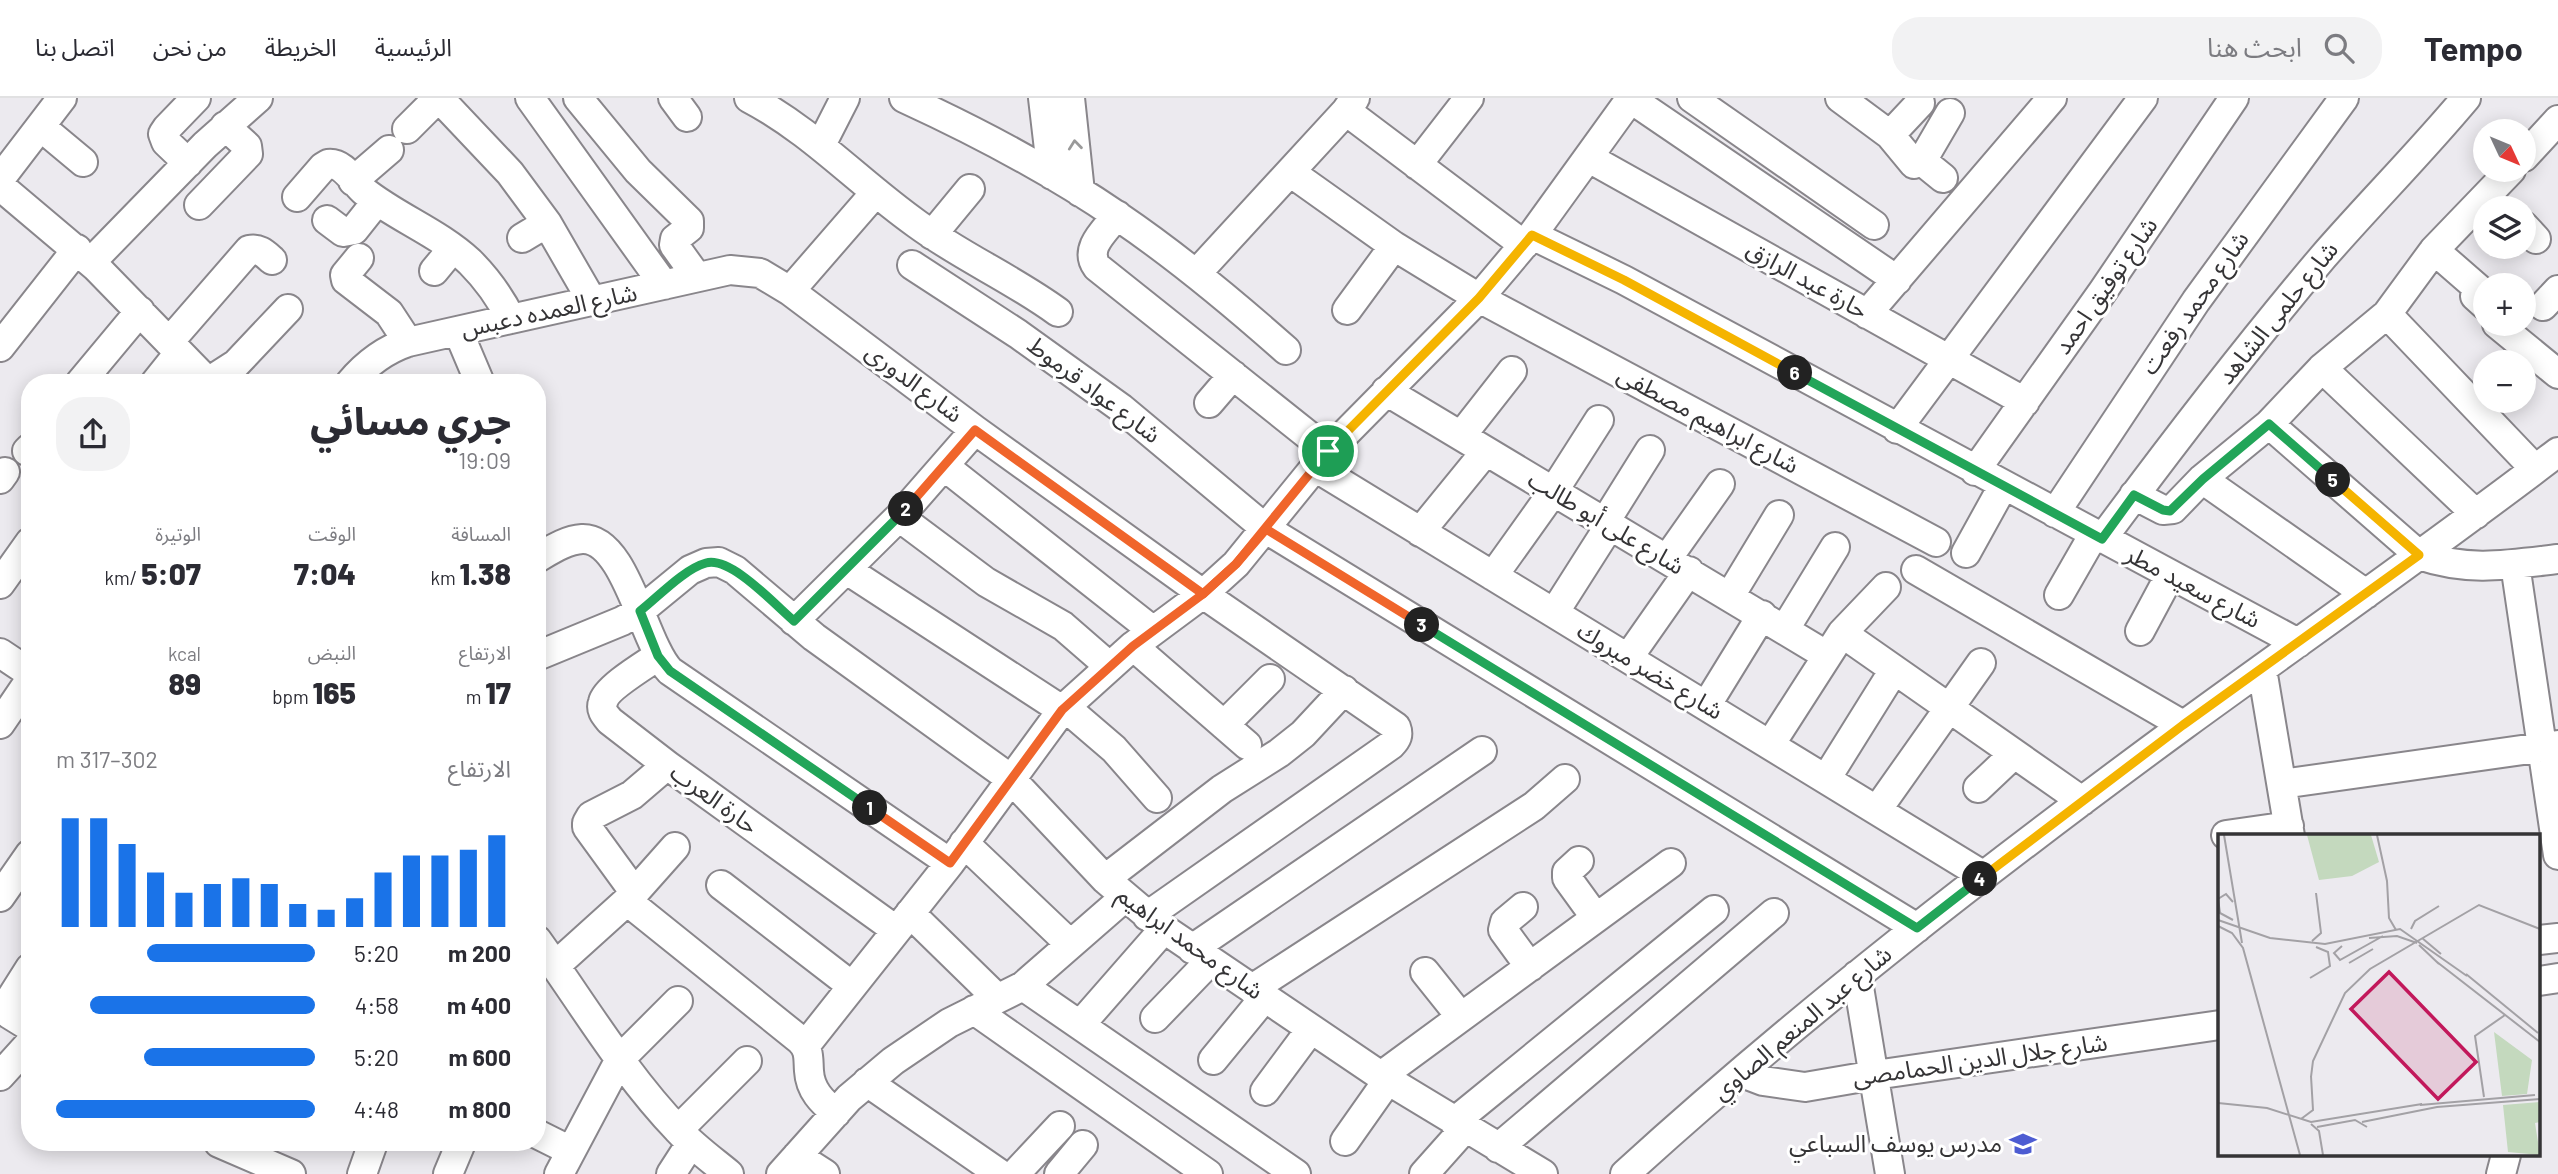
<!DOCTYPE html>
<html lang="ar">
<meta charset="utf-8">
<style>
body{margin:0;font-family:Barlow,"Noto Sans Arabic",sans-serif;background:#f2f2f3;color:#2b2b33;direction:rtl;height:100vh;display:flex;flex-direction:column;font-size:26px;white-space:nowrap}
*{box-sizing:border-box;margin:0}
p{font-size:23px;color:#7c7c81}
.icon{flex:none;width:38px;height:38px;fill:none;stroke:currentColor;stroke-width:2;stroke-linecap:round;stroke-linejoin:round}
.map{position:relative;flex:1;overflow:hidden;direction:ltr}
.side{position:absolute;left:21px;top:276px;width:525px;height:777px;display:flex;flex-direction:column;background:#fff;border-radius:28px;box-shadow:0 4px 18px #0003;direction:rtl}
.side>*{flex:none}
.needle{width:46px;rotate:134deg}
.controls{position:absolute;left:2473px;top:21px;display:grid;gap:14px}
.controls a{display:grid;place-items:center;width:63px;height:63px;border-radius:50%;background:#fff;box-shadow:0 4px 18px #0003;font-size:35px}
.pin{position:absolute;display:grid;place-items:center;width:60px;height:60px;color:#fff;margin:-30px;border:4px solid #fff;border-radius:50%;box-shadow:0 2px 7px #0007}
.km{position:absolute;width:35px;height:35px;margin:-18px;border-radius:50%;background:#222;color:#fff;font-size:19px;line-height:35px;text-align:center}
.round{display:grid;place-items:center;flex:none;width:74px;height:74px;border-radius:28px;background:#f2f2f3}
.overview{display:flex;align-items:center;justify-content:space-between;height:119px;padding:0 35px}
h1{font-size:38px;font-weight:800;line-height:52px}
.figures{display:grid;grid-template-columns:repeat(3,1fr);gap:10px;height:119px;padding:7px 35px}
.figures div{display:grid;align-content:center}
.figures b{font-size:30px;font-weight:800}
.figures small{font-size:19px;font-weight:400}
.figures p{font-size:19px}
.chart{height:196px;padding:14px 35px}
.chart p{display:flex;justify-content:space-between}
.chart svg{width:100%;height:126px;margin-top:7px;stroke:#1a73e8;stroke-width:6}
ul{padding:0 35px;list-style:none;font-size:23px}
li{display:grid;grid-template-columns:112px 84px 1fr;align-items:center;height:52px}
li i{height:18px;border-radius:9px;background:#1a73e8}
header{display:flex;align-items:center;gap:42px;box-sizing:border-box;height:98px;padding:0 35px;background:#fff;border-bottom:2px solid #e1e1e2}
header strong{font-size:33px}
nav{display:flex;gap:38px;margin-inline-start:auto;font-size:24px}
.search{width:490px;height:63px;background:#f2f2f3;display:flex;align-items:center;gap:18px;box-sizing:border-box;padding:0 24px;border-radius:28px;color:#7c7c81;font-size:26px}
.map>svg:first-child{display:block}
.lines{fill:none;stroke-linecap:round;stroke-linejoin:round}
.minor-casing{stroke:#89868b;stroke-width:32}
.minor{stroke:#fff;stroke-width:28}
.oneway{stroke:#9a9a9a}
.split-1-casing{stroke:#fff;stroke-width:14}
.split-2-casing{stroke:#fff;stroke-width:14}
.split-3-casing{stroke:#fff;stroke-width:14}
.split-4-casing{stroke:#fff;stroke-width:14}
.split-5-casing{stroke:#fff;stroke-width:14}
.split-6-casing{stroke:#fff;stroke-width:14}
.split-7-casing{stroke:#fff;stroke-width:14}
.split-1{stroke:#f0652b;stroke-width:9}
.split-2{stroke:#22a559;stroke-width:9}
.split-3{stroke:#f0652b;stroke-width:9}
.split-4{stroke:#22a559;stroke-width:9}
.split-5{stroke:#f5b400;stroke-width:9}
.split-6{stroke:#22a559;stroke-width:9}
.split-7{stroke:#f5b400;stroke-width:9}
.labels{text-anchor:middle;stroke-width:6;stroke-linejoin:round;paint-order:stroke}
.street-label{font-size:24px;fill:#353436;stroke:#fff}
.poi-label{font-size:24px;fill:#353436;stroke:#fff;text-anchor:end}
.inset-road{fill:none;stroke:#a3a1a5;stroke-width:2}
.view{fill:#c2185b;fill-opacity:0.15;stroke:#c2185b;stroke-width:3.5}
.inset-edge{fill:none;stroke:#353436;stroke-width:3.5}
</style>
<header>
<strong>Tempo</strong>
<div class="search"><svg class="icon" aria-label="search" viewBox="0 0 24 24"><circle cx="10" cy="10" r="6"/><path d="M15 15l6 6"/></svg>ابحث هنا</div>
<nav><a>الرئيسية</a><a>الخريطة</a><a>من نحن</a><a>اتصل بنا</a></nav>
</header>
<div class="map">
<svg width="2558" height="1076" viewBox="0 0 2558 1076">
<rect width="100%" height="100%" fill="#eceaef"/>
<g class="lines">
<defs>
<path id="minor" d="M 439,0 L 510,75 L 547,125 L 592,203
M 530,0 L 664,187
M 578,0 L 638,73 L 689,123 L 689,130 L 675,141 L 674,147 L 697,179
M 673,0 L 687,19
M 749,0 C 812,33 859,85 917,126 C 962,159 1013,181 1058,214
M 904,0 C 978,34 1052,73 1119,119 C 1178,159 1233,205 1286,252
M 1043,0 L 1052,77
M 1070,0 L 1080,94
M 1692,0 L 1874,127
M 1840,0 L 1890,37 L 1914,66 L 1922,63 L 1943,80
M 1631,1 L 1897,182
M 1346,13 L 1524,147
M 41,29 L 83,64
M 407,31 L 438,0
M 1890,37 L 1920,5
M 821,47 L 845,0
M 2524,59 L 2558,22
M 1589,60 L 2025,304
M 1922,63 L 1950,15
M 188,65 L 166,44 L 163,36 L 167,30 L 196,0
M 1417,67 L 1469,0
M 1290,74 L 1394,148 L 1479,200 L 1936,444
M 0,81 L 62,0
M 353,83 L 389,52
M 0,88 L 96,169 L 209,285
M 297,99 L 323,69 L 328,66 C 344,64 354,85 365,94 C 398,120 439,135 470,164 C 487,181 500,199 511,221
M 199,107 L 248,56 L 247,48 L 225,28
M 1117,117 C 1106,132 1083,150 1097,169 L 1328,353
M 327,122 L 343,134 L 354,132 L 377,103
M 2524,128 L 2536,141
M 932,137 L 970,91
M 1532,137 L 1624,182 L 2298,545
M 522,140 L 547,125
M 2434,152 L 2480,192 L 2475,198 L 2485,207
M 359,160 L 345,177 L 346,182 L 389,215 L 408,244
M 91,164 L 205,47 L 258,0
M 912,167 L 1018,236 L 1121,310 L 1266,431 L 1917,830
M 434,173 L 453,150
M 1196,176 L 1346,13 L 1355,0
M 790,193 L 876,94
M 2543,208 L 2558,192
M 1347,212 L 1394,148
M 1867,216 L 2052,0
M 2387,216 L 2535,371
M 2497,226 L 2558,276
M 458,233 L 480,285
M 169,244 L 249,152 C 259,150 264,155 272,162
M 0,249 L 77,151
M 2322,270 L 2476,416
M 208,284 L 236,266 L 288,211
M 80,285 L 140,213
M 155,285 L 179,255
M 350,285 C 366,266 384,252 408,244 L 730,172 L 760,175 L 790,193 L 975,332 L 1203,496 L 1396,629 C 1399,637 1397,641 1391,647 L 1147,818
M 1386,293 L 1826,557
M 1209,305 L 1233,277
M 2269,326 L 2419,457 C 2469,474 2507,467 2558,461
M 1897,331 L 2143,0
M 1461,338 L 1512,273
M 27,353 L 30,350
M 944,368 L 1152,532
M 1315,369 L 1984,778
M 1975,373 L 2103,193 L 2234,0
M 0,381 L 5,374
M 2202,381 L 2366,496
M 2134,397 L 2163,412 L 2173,411 L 2202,381 L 2269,326 L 2322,270 L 2387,216 L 2434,152 L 2511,72
M 2055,415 L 2196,203 L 2344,0
M 899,419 L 986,484 L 1063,528 L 1109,568
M 1605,424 L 1650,352
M 1420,434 L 1486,353
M 2102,441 C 2173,345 2246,250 2323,159 C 2370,105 2420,55 2466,0
M 1966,455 L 2003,388
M 537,460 C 551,452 566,442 582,441 C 626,439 643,545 670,573 L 950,765
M 1667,461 L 1720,386
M 2515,466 L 2558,757
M 847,472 L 1062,612
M 1916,472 L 2183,627
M 1493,478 L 1553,394 L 1599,322
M 0,486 L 30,444
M 2059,497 L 2094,436
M 1730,498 L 1779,417
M 1554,515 L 1610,427
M 794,523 L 899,419 L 975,332
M 1785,531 L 1835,449
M 2140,533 L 2170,477
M 1842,535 L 2082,703
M 1133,548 L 1247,647
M 0,555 L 30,575
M 537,558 L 622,523 L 640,513 L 690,472 L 706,465 L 719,464 L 735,472 L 814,539 L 1011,681 L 1105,781 L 1164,831 L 1381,978 L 1543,1076
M 658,558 C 645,567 606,590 603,604 C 600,612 605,617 610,623 L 667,667 L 896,832
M 1628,560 L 1689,473
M 2262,571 L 2290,738
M 1706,608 L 1762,517
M 1065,609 L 1114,651 L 1157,700
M 0,626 L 30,582
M 1224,627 L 1270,581
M 1770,647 L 1842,535 L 1886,489
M 1826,681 L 1894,572
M 2282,686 L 2558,647
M 1978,690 L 2014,656
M 1877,712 L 1981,565
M 2226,737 L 2289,728
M 964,745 L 1069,845
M 1579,763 L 1567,774 L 1567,780 L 1596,820
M 1105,781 L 1222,691 L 1279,655 L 1303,636 L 1344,592
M 721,787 L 852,888
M 635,795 L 587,729 L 587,725 L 591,718 L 632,697 L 667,667
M 0,799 L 30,756
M 627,803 L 800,942 C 810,952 808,960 809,973 C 810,992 822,1004 836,1015
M 1523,809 L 1505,824 L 1503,832 L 1530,869
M 910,815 L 997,900
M 537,842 C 583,906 624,976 679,1033 C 694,1049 712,1062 729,1076
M 2539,842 L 2558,840
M 1192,851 L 1482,653
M 555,868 L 627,803 L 675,749
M 30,870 L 6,908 L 9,916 L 30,929
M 1425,874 L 1461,919
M 1857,877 L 1890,1076
M 2539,883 L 2558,880
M 1023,888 L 1296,1076
M 1252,891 L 1534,708 L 1565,681
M 974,912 L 1208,1076
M 1155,920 L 1210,863
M 1080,927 L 1164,831
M 805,948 L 950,765 L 1062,612 L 1133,548 L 1203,496 L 1236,466 L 1328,353 L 1479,200 L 1532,137 L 1631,0
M 1213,962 L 1264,900
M 1742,975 L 1763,983 L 1805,989 L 1875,977 L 2220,927
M 0,978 L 30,945
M 1381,978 L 1671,765
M 867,984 L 1000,1076
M 1265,993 L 1311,931
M 1454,1024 L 1714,812
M 678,1032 L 747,963
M 537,1036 L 571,1053
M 1345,1043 L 1388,982
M 219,1045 L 291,1076
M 1498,1050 L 1774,815
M 797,1058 L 825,1076
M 362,1076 L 373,1045
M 448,1076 L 461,1045
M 559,1076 L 620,961 L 678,903
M 671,1076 L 691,1045
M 781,1076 L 849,1000 L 893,963 L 949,925 L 1023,888 L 1125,799
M 1015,1076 L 1060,1028
M 1059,1076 L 1083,1047
M 1424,1076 L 1465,1030
M 1625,1076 C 1802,915 1992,768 2184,627 C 2309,536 2435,448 2558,354
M 2501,1076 L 2506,1057"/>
</defs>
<use href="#minor" class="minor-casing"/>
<use href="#minor" class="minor"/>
</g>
<defs><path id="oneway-chevron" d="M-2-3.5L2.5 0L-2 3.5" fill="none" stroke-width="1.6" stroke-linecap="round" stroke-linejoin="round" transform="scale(1.75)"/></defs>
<use class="oneway" href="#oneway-chevron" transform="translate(1075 47) rotate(-96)"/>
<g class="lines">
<defs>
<path id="split-1" d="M 870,710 L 950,765 L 1062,612 L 1133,548 L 1203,496 L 1236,466 L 1328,353"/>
<path id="split-2" d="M 870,710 L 670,573 L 658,558 L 640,513 C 658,499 684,471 706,465 C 731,458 775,507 794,523 L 906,411"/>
<path id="split-3" d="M 906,411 L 975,332 L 1203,496 L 1236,466 L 1266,431 L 1422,527"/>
<path id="split-4" d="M 1422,527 L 1917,830 L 1980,781"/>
<path id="split-5" d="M 1980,781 L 2183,627 L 2419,457 L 2333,382"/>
<path id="split-6" d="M 1795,275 L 2102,441 L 2134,397 L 2163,412 L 2170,413 L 2203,381 L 2269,326 L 2333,382"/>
<path id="split-7" d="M 1328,353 L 1479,200 L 1532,137 L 1624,182 L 1795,275"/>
</defs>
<use href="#split-1" class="split-1-casing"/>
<use href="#split-2" class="split-2-casing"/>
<use href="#split-3" class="split-3-casing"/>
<use href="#split-4" class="split-4-casing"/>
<use href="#split-5" class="split-5-casing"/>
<use href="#split-6" class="split-6-casing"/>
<use href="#split-7" class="split-7-casing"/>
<use href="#split-1" class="split-1"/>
<use href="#split-2" class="split-2"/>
<use href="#split-3" class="split-3"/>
<use href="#split-4" class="split-4"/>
<use href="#split-5" class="split-5"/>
<use href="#split-6" class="split-6"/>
<use href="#split-7" class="split-7"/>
</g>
<defs>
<symbol id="school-bare" viewBox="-9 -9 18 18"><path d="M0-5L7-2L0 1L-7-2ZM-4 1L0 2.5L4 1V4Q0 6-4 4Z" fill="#4d5cd2" stroke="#fff" stroke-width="2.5" paint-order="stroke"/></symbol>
</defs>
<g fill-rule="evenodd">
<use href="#school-bare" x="2004" y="1027" width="38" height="38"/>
</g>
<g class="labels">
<g class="street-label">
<text transform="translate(1807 182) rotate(29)" y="8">حارة عبد الرازق</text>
<text transform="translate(2106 188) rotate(-55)" y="8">شارع توفيق احمد</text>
<text transform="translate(2195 205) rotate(-55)" y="8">شارع محمد رفعت</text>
<text transform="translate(549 213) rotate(-12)" y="8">شارع العمده دعبس</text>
<text transform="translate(2278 215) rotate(-51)" y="8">شارع حلمى الشاهد</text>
<text transform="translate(914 285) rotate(37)" y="8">شارع الدورى</text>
<text transform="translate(1094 292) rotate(37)" y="8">شارع عواد قرموط</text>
<text transform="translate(1708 322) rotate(28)" y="8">شارع ابراهيم مصطفى</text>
<text transform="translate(1606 425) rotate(31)" y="8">شارع على أبو طالب</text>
<text transform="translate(2193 489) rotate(28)" y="8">شارع سعيد مطر</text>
<text transform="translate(1650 573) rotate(31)" y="8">شارع خضر مبروك</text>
<text transform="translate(714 701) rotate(36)" y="8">حارة العرب</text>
<text transform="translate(1190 845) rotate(36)" y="8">شارع محمد ابراهيم</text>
<text transform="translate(1802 925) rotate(-40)" y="8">شارع عبد المنعم الصاوي</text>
<text transform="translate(1980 962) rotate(-8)" y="8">شارع جلال الدين الحمامصى</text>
</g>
<g class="poi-label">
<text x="2002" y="1054">مدرس يوسف السباعي</text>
</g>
</g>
<g transform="translate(2218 736)">
<rect width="322" height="322" fill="#eceaef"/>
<path d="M 89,1 L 153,1 L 161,28 L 134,42 L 101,46 ZM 276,198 L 314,226 L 309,260 L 284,262 ZM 322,268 L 322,288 L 317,289 L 322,321 L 290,318 L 285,271 Z" fill="#c4d9be"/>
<path class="inset-road" d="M 6,1 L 24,109M 159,1 L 169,47 L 171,84 L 178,96M 0,86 L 52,104 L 107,110 L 182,95 L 249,142M 15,86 L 2,79 L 0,65 L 8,60 L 15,68M 0,92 L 14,99 L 25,114 L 82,321M 193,95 L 197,87 L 221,72M 151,104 L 179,102 L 199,109M 204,104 L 223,120M 94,107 L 103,99 L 98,59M 201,111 L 221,130M 124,112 L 116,119 L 122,126 L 165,102M 219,128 L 322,208M 131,129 L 155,115M 248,140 L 320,199M 92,144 L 112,132 L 110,118 L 98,113M 93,243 L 95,227 L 127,159 L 152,135 L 261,71 L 322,95M 266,263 L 257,202 L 287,181M 0,269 L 49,274 L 93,288 L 204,270M 202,271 L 317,261M 83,285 L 95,276 L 93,242M 144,288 L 219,273 L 322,265M 93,290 L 101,297 L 105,321M 99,293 L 137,286 L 149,293"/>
<path class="view" d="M 171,138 L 258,228 L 220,265 L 133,175 Z"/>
<rect width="322" height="322" class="inset-edge"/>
</g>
</svg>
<div class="controls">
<a><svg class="needle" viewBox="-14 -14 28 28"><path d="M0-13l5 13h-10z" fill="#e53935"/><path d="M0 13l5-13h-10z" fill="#7c7c81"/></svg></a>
<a><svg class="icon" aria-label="layers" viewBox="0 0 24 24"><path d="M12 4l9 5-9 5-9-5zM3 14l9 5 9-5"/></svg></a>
<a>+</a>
<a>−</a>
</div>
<div class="pin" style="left:1328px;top:353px;background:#1e9e55"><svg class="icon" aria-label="arrive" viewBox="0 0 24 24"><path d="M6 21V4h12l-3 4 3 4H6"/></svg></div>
<b class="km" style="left:870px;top:710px">1</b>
<b class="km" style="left:906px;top:411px">2</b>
<b class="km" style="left:1422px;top:527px">3</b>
<b class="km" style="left:1980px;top:781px">4</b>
<b class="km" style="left:2333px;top:382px">5</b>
<b class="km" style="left:1795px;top:275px">6</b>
<section class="side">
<div class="overview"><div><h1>جري مسائي</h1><p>19:09</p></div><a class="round"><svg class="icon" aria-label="share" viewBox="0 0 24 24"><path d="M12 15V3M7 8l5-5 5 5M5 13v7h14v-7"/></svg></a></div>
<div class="figures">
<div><p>المسافة</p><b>1.38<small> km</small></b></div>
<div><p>الوقت</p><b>7:04</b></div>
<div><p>الوتيرة</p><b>5:07<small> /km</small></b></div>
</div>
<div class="figures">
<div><p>الارتفاع</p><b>17<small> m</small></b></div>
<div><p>النبض</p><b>165<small> bpm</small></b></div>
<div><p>kcal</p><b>89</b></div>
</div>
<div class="chart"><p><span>الارتفاع</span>302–317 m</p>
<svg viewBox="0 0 160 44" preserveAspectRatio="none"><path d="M5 44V6M15 44V6M25 44V15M35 44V25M45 44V32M55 44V29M65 44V27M75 44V29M85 44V36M95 44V38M105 44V34M115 44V25M125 44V19M135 44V19M145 44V17M155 44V12"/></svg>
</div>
<ul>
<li><b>200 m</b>5:20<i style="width:65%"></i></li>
<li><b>400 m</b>4:58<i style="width:87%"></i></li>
<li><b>600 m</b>5:20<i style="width:66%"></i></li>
<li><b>800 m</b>4:48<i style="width:100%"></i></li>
</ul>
</section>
</div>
